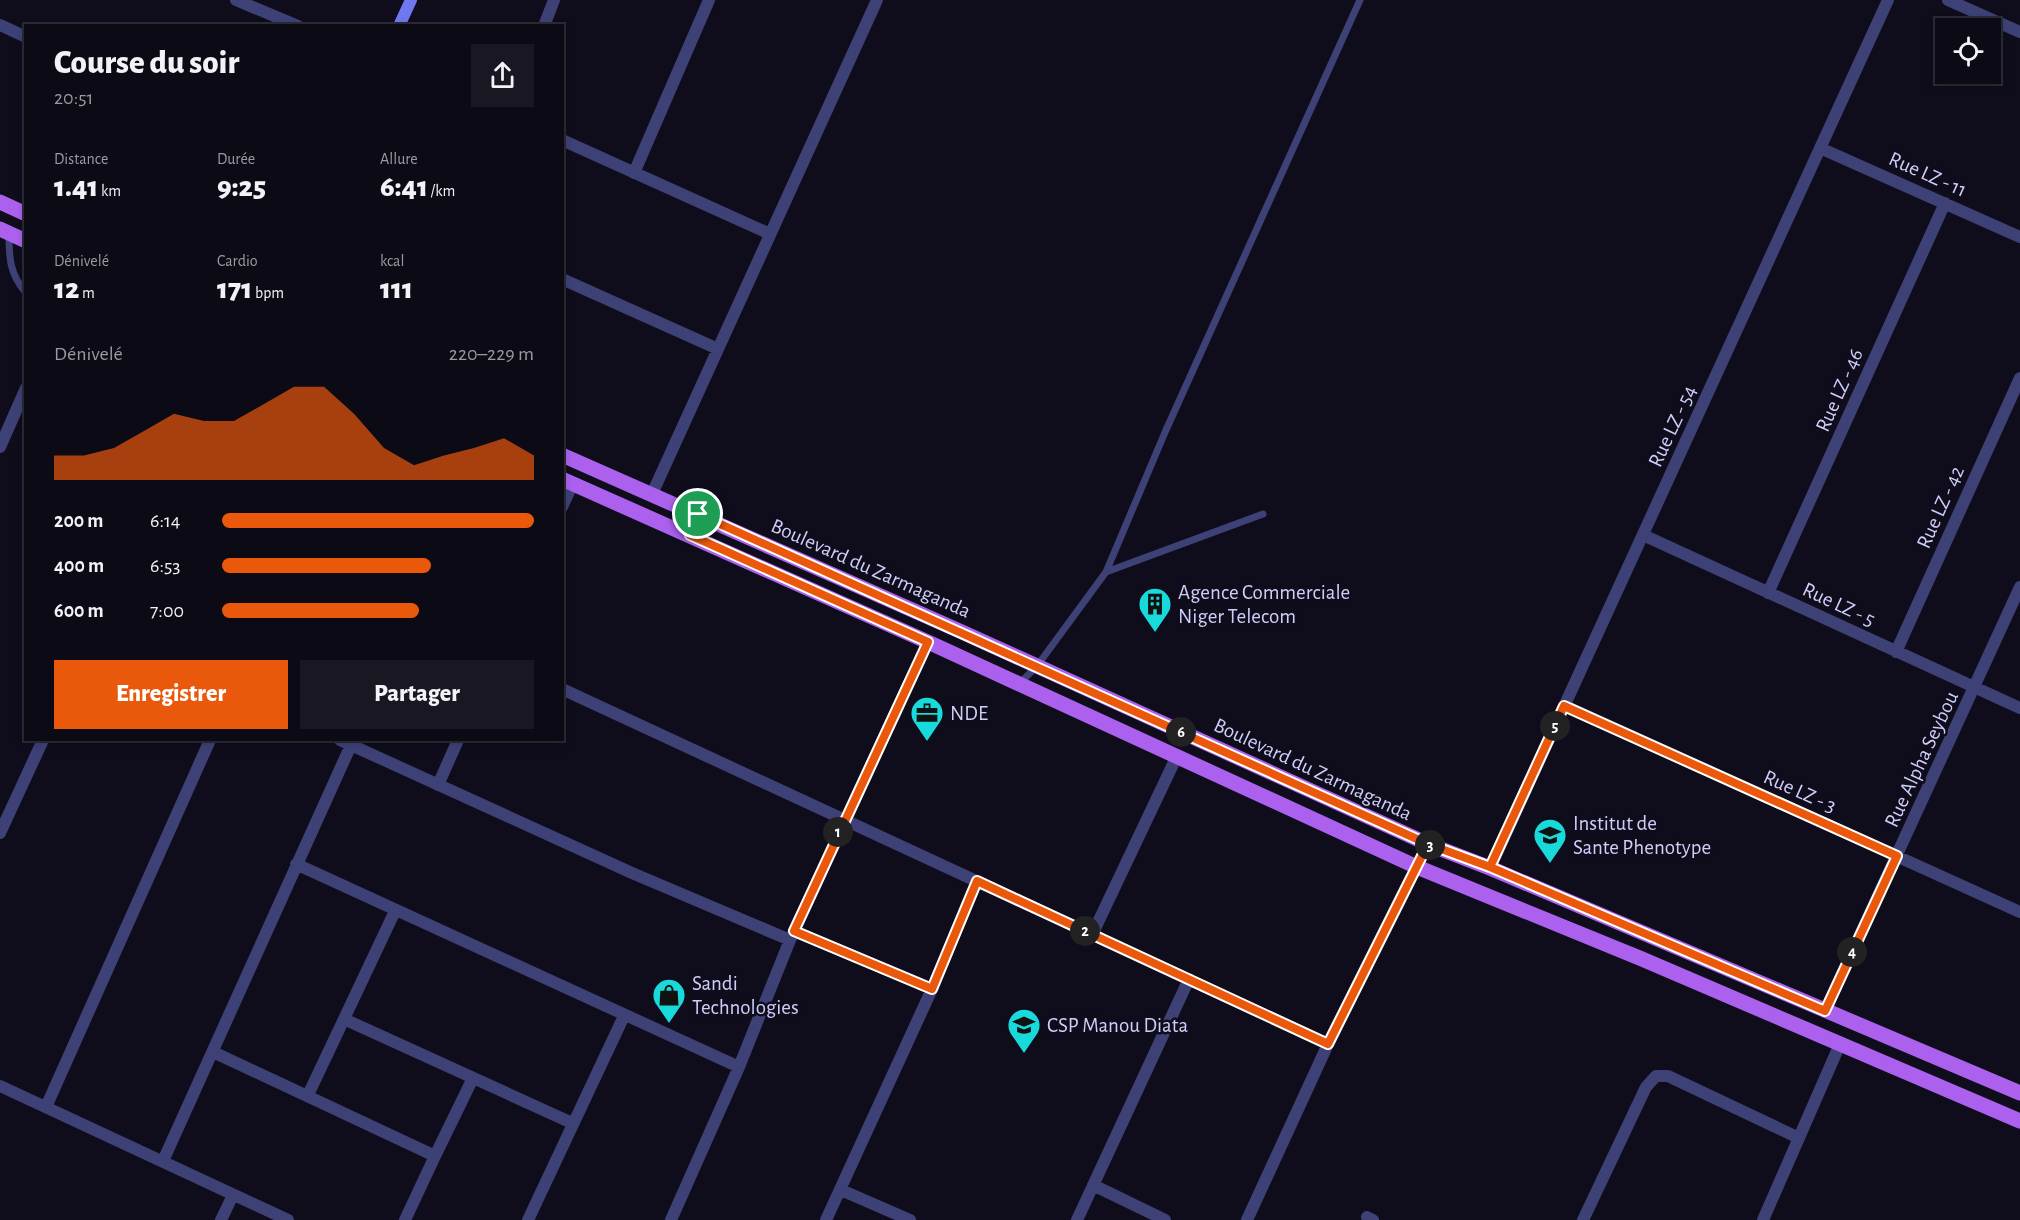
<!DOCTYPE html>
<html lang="fr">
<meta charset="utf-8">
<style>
body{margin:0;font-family:"Alegreya Sans",sans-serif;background:#191822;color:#f1f3f6;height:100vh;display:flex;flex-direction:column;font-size:22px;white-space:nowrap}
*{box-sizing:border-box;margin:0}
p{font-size:20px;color:#9a9aa0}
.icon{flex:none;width:33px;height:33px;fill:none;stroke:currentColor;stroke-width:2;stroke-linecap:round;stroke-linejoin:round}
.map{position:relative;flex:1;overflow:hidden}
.panel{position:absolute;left:24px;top:24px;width:540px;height:717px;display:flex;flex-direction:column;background:#0b0a15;border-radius:0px;box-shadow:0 3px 9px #0003,0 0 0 2px #2b2b34}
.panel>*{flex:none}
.tools{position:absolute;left:1935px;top:18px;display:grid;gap:12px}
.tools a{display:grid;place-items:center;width:66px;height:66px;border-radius:0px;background:#0b0a15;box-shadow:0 3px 9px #0003,0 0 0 2px #2b2b34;font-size:30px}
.pin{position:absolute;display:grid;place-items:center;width:51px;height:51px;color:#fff;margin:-26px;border:3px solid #fff;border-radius:50%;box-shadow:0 2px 6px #0007}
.km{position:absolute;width:30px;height:30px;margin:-15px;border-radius:50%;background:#222;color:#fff;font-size:16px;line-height:30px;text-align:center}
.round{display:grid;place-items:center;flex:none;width:63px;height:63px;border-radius:0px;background:#191822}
.overview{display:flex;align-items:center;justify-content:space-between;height:102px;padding:0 30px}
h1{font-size:33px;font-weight:800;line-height:45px}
.figures{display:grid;grid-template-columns:repeat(3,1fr);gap:9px;height:102px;padding:6px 30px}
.figures div{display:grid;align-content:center}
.figures b{font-size:30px;font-weight:800}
.figures small{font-size:16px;font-weight:400}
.figures p{font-size:16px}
.chart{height:168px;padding:12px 30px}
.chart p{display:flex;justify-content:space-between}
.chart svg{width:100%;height:108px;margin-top:6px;fill:#ea580c;opacity:.7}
.button{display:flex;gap:12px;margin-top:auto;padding:12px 30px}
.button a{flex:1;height:69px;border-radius:0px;background:#ea580c;color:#fff;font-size:24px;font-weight:800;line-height:69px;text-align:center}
.button a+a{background:#191822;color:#f1f3f6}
ul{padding:0 30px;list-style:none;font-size:20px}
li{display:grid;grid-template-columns:96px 72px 1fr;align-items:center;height:45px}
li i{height:15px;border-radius:8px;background:#ea580c}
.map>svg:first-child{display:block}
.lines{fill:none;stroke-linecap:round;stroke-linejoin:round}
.lane{stroke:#3e4176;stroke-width:7}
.street{stroke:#3e4176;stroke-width:12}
.secondary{stroke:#6f78ef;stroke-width:12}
.primary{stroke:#ab61ed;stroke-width:15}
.route-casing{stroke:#fff;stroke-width:12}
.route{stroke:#ea580c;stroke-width:8}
.labels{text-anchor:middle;stroke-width:5;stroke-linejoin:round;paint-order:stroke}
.street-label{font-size:21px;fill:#cfcef9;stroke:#0f0d1c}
.poi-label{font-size:21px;fill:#cfcef9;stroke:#0f0d1c;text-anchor:start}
</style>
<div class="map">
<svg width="2020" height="1220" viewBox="0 0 2020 1220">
<rect width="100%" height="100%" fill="#0f0d1c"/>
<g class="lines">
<path class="lane" d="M 9,235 C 9,259 10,274 26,293
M 1106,572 L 1263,514
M 1019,684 L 1037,666 L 1106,572 L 1166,430 L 1360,0"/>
<path class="street" d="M 236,0 L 298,26
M 1948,0 L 2020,32
M 0,25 L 26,37
M 544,26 L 554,0
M 562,140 L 770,234
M 1820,148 L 2020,237
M 634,173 L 709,0
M 562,279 L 718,349
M 0,447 L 26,388
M 652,494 L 877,0
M 562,507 L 573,483
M 1643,535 L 2020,708
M 1768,593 L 1945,203
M 1896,652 L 2020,378
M 562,689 L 1328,1044
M 1565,706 L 2020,912
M 340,740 L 632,873 L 790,940
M 438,785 L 458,740
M 0,833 L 43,740
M 296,864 L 739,1067
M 1490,868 L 1888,0
M 395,911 L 344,1019 L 572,1123
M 794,931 L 932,989
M 1092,935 L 1176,758
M 1825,1011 L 2020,587
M 213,1052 L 435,1156 L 405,1220
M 0,1086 L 288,1220
M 308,1095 L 344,1019
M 46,1107 L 210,740
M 435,1156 L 473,1078
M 163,1161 L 351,745
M 1093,1185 L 1165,1220
M 841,1190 L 910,1220
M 1367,1217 L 1373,1220
M 221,1220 L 233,1195
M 528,1220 L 624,1016
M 671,1220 L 739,1067 L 790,940 L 928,642
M 826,1220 L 932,989 L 977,881
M 1077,1220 L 1189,979
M 1247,1220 L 1328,1044 L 1428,844
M 1583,1220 L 1646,1087 L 1656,1076 L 1668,1076 L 1799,1138
M 1763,1220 L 1840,1044"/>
<path class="secondary" d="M 399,26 L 411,0"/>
<path class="primary" d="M 0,202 L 26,214
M 0,229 L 26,241
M 562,455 L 962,632 L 1428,844 L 1490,868 L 2020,1093
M 562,479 L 928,642 L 1417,867 L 1642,959 L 2020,1121"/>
</g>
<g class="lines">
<defs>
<path id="route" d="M 698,514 L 690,535 L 928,642 L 794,931 L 932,989 L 977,881 L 1328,1044 L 1428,844 L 1490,867 L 1825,1011 L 1897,856 L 1564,706 L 1490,867 L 1428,844 L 698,514"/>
</defs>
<use href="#route" class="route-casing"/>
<use href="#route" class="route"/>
</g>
<defs>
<symbol id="building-pin" viewBox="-11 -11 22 30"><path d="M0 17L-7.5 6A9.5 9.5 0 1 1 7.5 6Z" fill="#19dadb" stroke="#0f0d1c"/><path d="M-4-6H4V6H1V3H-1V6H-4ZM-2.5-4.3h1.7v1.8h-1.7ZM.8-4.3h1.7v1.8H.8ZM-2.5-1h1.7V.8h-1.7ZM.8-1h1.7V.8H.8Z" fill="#111"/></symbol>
<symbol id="office-pin" viewBox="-11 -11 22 30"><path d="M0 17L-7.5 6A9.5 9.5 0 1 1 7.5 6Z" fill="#19dadb" stroke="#0f0d1c"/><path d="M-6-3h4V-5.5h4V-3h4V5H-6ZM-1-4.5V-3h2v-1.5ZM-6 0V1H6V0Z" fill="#111"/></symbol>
<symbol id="university-pin" viewBox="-11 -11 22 30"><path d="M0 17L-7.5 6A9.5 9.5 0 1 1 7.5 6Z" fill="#19dadb" stroke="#0f0d1c"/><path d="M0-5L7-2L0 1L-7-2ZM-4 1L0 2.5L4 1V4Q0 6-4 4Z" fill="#111"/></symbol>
<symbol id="shop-pin" viewBox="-11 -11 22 30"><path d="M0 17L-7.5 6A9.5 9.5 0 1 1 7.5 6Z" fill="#19dadb" stroke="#0f0d1c"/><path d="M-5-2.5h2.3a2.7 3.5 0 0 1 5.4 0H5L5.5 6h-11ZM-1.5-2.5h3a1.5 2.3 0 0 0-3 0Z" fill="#111"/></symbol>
<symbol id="school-pin" viewBox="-11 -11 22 30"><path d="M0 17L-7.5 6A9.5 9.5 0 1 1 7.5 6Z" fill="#19dadb" stroke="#0f0d1c"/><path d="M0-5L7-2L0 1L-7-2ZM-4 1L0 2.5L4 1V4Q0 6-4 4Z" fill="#111"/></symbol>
</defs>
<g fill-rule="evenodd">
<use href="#building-pin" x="1136" y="585" width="38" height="52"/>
<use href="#office-pin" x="908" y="694" width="38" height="52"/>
<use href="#university-pin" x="1531" y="816" width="38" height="52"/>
<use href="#shop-pin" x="650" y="976" width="38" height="52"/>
<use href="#school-pin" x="1005" y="1006" width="38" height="52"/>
</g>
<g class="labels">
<g class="street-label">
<text transform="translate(1928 174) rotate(24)" y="7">Rue LZ - 11</text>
<text transform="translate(1839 390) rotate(-66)" y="7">Rue LZ - 46</text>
<text transform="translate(1672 426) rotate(-65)" y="7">Rue LZ - 54</text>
<text transform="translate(1940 507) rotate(-66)" y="7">Rue LZ - 42</text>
<text transform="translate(871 568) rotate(24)" y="7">Boulevard du Zarmaganda</text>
<text transform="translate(1839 604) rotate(25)" y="7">Rue LZ - 5</text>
<text transform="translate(1921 759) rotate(-65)" y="7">Rue Alpha Seybou</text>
<text transform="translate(1313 769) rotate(25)" y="7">Boulevard du Zarmaganda</text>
<text transform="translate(1800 791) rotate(24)" y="7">Rue LZ - 3</text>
</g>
<g class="poi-label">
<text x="1178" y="599">Agence Commerciale<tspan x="1178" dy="24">Niger Telecom</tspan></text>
<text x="950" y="720">NDE</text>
<text x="1573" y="830">Institut de<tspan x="1573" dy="24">Sante Phenotype</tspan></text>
<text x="692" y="990">Sandi<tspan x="692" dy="24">Technologies</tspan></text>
<text x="1047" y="1032">CSP Manou Diata</text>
</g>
</g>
</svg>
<div class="tools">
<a><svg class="icon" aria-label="locate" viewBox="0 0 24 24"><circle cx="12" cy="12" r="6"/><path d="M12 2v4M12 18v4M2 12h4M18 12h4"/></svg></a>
</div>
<div class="pin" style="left:698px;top:514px;background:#1e9e55"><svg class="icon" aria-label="arrive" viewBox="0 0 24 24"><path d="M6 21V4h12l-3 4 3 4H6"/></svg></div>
<b class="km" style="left:838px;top:832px">1</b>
<b class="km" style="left:1085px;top:931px">2</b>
<b class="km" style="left:1430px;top:845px">3</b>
<b class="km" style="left:1852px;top:952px">4</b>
<b class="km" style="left:1555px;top:726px">5</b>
<b class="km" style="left:1181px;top:732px">6</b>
<section class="panel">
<div class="overview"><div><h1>Course du soir</h1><p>20:51</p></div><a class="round"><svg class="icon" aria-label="share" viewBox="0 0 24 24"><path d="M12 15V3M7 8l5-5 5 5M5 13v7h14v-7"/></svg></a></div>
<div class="figures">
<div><p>Distance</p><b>1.41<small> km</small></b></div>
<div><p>Durée</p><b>9:25</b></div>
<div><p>Allure</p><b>6:41<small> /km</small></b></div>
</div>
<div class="figures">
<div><p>Dénivelé</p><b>12<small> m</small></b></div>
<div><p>Cardio</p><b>171<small> bpm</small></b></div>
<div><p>kcal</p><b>111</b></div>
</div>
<div class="chart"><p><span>Dénivelé</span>220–229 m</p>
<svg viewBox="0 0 160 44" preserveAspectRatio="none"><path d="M0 44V34L10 34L20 31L30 24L40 17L50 20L60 20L70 13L80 6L90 6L100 17L110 31L120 38L130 34L140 31L150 27L160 34V44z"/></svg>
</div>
<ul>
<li><b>200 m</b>6:14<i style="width:100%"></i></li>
<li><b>400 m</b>6:53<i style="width:67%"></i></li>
<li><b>600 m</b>7:00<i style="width:63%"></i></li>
</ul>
<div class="button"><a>Enregistrer</a><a>Partager</a></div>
</section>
</div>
